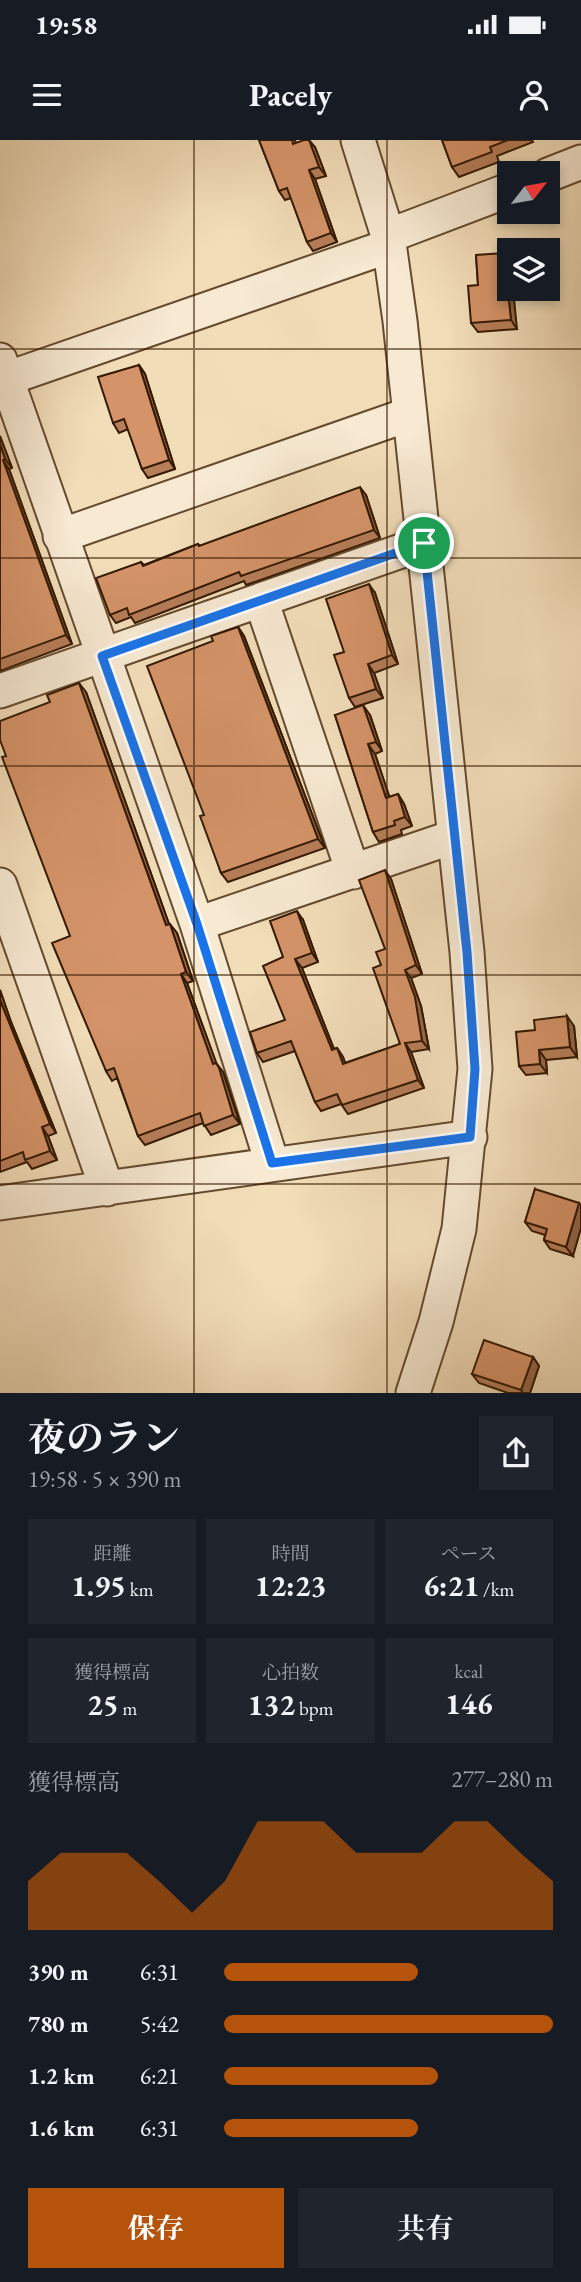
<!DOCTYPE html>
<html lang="ja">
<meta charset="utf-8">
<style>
body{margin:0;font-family:"EB Garamond","Noto Serif JP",serif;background:#20242c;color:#f1f3f6;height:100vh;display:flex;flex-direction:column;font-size:26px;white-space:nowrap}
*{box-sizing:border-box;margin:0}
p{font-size:23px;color:#9ea1a6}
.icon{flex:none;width:38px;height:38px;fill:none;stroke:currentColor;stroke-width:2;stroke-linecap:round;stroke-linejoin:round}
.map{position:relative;height:1253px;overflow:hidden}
.details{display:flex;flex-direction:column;background:#171b24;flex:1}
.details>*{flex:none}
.needle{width:46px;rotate:59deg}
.controls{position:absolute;left:497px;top:21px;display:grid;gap:14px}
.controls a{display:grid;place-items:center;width:63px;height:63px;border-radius:0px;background:#171b24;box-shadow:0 4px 10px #0003;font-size:35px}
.pin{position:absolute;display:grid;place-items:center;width:60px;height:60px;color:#fff;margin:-30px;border:4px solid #fff;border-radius:50%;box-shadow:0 2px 7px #0007}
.round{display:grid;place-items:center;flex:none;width:74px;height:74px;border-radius:0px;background:#20242c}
.summary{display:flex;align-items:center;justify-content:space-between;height:119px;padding:0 28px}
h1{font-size:38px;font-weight:700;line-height:52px}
.figures{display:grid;grid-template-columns:repeat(3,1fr);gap:10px;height:119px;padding:7px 28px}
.figures div{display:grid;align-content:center;border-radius:0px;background:#20242c;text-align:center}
.figures b{font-size:30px;font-weight:700}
.figures small{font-size:19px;font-weight:400}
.figures p{font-size:19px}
.chart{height:196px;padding:14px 28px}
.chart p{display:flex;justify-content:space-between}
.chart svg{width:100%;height:126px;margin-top:7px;fill:#b45309;opacity:.7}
.primary-button{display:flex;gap:14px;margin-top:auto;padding:14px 28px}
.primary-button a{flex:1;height:80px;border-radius:0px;background:#b45309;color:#fff;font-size:28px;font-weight:700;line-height:80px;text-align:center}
.primary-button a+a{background:#20242c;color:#f1f3f6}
ul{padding:0 28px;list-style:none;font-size:23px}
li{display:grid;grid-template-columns:112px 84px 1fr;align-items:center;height:52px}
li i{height:18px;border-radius:9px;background:#b45309}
.status{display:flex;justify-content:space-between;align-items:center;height:49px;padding:0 35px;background:#171b24;direction:ltr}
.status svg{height:19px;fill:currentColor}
header{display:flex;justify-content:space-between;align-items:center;height:91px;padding:0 28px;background:#171b24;font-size:32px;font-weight:700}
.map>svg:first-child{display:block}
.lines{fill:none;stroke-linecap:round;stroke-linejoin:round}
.minor-casing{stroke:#644a2e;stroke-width:37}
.minor{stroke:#f7e9d2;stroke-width:33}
.wall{fill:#b67e59;stroke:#341900;stroke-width:2}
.shaded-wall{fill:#946749;stroke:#341900;stroke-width:2}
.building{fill:#d49368;stroke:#341900;stroke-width:2}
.route-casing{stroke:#fff;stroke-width:14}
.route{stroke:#1a73e8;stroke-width:9}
.grid{fill:none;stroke:#341900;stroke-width:2;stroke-opacity:0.55}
</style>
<div class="status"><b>19:58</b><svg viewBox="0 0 49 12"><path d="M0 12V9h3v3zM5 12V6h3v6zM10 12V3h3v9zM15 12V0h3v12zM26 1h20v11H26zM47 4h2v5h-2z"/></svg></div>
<header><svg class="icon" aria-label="menu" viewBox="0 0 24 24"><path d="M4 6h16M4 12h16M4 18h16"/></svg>Pacely<svg class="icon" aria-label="person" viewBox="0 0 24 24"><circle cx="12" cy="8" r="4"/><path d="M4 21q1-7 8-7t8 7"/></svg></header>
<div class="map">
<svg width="581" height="1253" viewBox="0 0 581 1253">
<rect width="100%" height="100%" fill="#f2ddb9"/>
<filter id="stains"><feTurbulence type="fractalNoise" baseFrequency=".00286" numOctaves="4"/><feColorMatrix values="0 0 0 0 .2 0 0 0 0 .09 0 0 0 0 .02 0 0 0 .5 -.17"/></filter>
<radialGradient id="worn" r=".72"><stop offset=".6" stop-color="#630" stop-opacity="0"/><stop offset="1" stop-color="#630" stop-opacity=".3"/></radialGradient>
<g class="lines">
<defs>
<path id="minor" d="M 358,0 L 388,96 L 400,181 L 467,812 L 475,929 L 459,1089 L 436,1182 L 413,1253
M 548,35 L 581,22
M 388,96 L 509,50
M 0,220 L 197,784 L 272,1023
M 0,241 L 389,106
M 60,396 L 410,274
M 261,460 L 353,732
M 0,551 L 424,403
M 0,745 L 107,1049
M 197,784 L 453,697
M 0,1063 L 470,997"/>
</defs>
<use href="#minor" class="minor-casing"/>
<use href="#minor" class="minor"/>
</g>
<path class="wall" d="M 259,0 L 295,0 L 296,3 L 315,7 L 326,36 L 315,39 L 337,102 L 313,111 L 307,102 L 291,58 L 285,60 L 279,51 Z
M 442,0 L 532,0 L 533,2 L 497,16 L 499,22 L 459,37 L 452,27 Z
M 476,115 L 517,189 L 478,192 L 471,183 L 478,145 Z
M 139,225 L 145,234 L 175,329 L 148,338 L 142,329 L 128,289 L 119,293 L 113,283 Z
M 0,296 L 12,328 L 9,329 L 72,504 L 0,531 Z
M 366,355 L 380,398 L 246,445 L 244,441 L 135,483 L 131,477 L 116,483 L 110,475 L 141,422 L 144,425 L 198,404 L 200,406 Z
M 375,453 L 398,524 L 374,533 L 383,558 L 355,567 L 349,558 L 344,512 Z
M 238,487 L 244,496 L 325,708 L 228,742 L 221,733 L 204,675 L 213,501 Z
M 86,552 L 169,784 L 177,793 L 193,841 L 187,843 L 216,923 L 223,932 L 225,937 L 240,984 L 211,995 L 203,983 L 145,1005 L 138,996 L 117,938 L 112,941 L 106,931 L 70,796 Z
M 335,575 L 370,575 L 382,611 L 375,614 L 389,657 L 398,654 L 404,664 L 412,686 L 401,690 L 402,694 L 379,702 L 373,692 Z
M 391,739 L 422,834 L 411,838 L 421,866 L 429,909 L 411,912 L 424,948 L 348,974 L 341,964 L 321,971 L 315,962 L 295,911 L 263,922 L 257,913 L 285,880 L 283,817 L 303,780 L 318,822 L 302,828 L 334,909 L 337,908 L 343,917 L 345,923 L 400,904 L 381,825 L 385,809 Z
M 0,850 L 11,882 L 56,993 L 48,996 L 57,1020 L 32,1029 L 27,1022 L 0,1032 Z
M 574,886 L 577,917 L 546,920 L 547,933 L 526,935 L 519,926 L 535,890 Z
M 535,1049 L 573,1116 L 550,1109 L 544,1100 L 545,1095 L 532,1091 L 525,1082 Z
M 533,1217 L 539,1226 L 530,1253 L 508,1253 L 479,1243 L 472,1234 Z"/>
<path class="shaded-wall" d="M 309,0 L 315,7 L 326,36 L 319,27 Z
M 309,30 L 315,39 L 337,102 L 331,93 Z
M 504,113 L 509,120 L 509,149 L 513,149 L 517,189 L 511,180 Z
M 139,225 L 145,234 L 175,329 L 169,320 Z
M 0,296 L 12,328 L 5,319 L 0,304 Z
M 3,320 L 9,329 L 72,504 L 66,495 Z
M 360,347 L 366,355 L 380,398 L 374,390 Z
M 369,444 L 375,453 L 398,524 L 392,515 Z
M 238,487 L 244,496 L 325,708 L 318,699 Z
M 368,524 L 374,533 L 383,558 L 376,549 Z
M 79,543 L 86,552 L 173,795 L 166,785 Z
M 363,565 L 370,575 L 382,611 L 376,602 Z
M 368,604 L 375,614 L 393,667 L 386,658 Z
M 398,654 L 404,664 L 412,686 L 405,677 Z
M 385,730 L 391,739 L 422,834 L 416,825 Z
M 297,771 L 303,780 L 318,822 L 312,813 Z
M 170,784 L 177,793 L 193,841 L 186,832 Z
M 295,819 L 302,828 L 338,919 L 332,910 Z
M 405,830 L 411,838 L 421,866 L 429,909 L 422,901 Z
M 181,834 L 187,843 L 220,933 L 213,924 Z
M 0,850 L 11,882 L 56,993 L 50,984 L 5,873 L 0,860 Z
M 567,876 L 574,886 L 577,917 L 570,907 Z
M 405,903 L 411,912 L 424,948 L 418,940 Z
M 337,908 L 343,917 L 349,933 L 343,924 Z
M 539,910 L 546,920 L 547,933 L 540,924 Z
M 216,923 L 223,932 L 240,984 L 233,975 Z
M 42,987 L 48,996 L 57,1020 L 50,1011 Z
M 579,1063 L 581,1065 L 581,1088 L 573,1116 L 566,1107 Z
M 533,1217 L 539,1226 L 530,1253 L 523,1253 L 521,1250 Z"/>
<path class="building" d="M 259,0 L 292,0 L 293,4 L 304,0 L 309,0 L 319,27 L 309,30 L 331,93 L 307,102 L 287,48 L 279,51 Z
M 442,0 L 508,0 L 490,7 L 492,12 L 452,27 Z
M 504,113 L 511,180 L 471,183 L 468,146 L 478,145 L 476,115 Z
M 139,225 L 169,320 L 142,329 L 124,279 L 113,283 L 98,237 Z
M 0,304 L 5,319 L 3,320 L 66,495 L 0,519 Z
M 360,347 L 374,390 L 241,436 L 239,432 L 129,475 L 127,468 L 110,475 L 96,438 L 141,422 L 143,426 L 198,404 L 199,406 Z
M 369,444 L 392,515 L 368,524 L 376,549 L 349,558 L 334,515 L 344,512 L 326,459 Z
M 238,487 L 318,699 L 221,733 L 200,676 L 204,675 L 147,526 L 213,501 L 211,496 Z
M 79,543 L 166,785 L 170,784 L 186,832 L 181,834 L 213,924 L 216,923 L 219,928 L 233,975 L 204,986 L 200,973 L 138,996 L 114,928 L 106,931 L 52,803 L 70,796 L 2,617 L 6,616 L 0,600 L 0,581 L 50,562 L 47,555 Z
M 363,565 L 376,602 L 368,604 L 386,658 L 398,654 L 405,677 L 394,681 L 395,685 L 373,692 L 335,575 Z
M 385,730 L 416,825 L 405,830 L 415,857 L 422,901 L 405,903 L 418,940 L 342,965 L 337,954 L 315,962 L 291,901 L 257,913 L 250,892 L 285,880 L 263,826 L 283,817 L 270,781 L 297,771 L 312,813 L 295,819 L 332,910 L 337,908 L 343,924 L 400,904 L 373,828 L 381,825 L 376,812 L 385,809 L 359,740 Z
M 0,860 L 50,984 L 42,987 L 50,1011 L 25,1020 L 23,1012 L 0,1021 Z
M 567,876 L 570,907 L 539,910 L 540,924 L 519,926 L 516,892 L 535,890 L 534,880 Z
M 535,1049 L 579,1063 L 566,1107 L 544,1100 L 547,1089 L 525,1082 Z
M 484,1200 L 533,1217 L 521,1250 L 472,1234 Z"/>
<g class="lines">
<defs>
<path id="route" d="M 424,403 L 467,812 L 475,929 L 470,997 L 272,1023 L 197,784 L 102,516 Z"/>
</defs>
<use href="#route" class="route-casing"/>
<use href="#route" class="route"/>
</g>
<path class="grid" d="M 194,0 L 194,1253M 387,0 L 387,1253M 0,209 L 581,209M 0,418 L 581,418M 0,626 L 581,626M 0,835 L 581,835M 0,1044 L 581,1044"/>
<rect width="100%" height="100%" filter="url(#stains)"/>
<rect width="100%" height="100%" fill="url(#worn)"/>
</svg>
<div class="controls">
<a><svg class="needle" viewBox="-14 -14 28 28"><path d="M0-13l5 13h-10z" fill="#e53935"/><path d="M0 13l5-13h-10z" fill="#9ea1a6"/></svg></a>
<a><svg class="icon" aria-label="layers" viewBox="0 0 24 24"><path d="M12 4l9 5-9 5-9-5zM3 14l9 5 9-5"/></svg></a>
</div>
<div class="pin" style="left:424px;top:403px;background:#1e9e55"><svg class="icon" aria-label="arrive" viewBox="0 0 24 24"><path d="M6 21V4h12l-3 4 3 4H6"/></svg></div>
</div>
<section class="details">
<div class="summary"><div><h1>夜のラン</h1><p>19:58 · 5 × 390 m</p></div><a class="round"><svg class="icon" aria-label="share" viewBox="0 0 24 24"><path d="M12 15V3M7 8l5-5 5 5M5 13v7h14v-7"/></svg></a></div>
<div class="figures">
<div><p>距離</p><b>1.95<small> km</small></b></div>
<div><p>時間</p><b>12:23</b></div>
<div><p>ペース</p><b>6:21<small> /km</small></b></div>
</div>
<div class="figures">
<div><p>獲得標高</p><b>25<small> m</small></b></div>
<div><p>心拍数</p><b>132<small> bpm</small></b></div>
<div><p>kcal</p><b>146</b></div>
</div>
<div class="chart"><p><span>獲得標高</span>277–280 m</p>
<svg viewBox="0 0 160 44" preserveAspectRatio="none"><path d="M0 44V27L10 17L20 17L30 17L40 27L50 38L60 27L70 6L80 6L90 6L100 17L110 17L120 17L130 6L140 6L150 17L160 27V44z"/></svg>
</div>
<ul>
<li><b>390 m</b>6:31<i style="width:59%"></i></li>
<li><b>780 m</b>5:42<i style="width:100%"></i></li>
<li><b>1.2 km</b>6:21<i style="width:65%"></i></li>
<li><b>1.6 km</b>6:31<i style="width:59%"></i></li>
</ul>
<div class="primary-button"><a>保存</a><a>共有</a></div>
</section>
